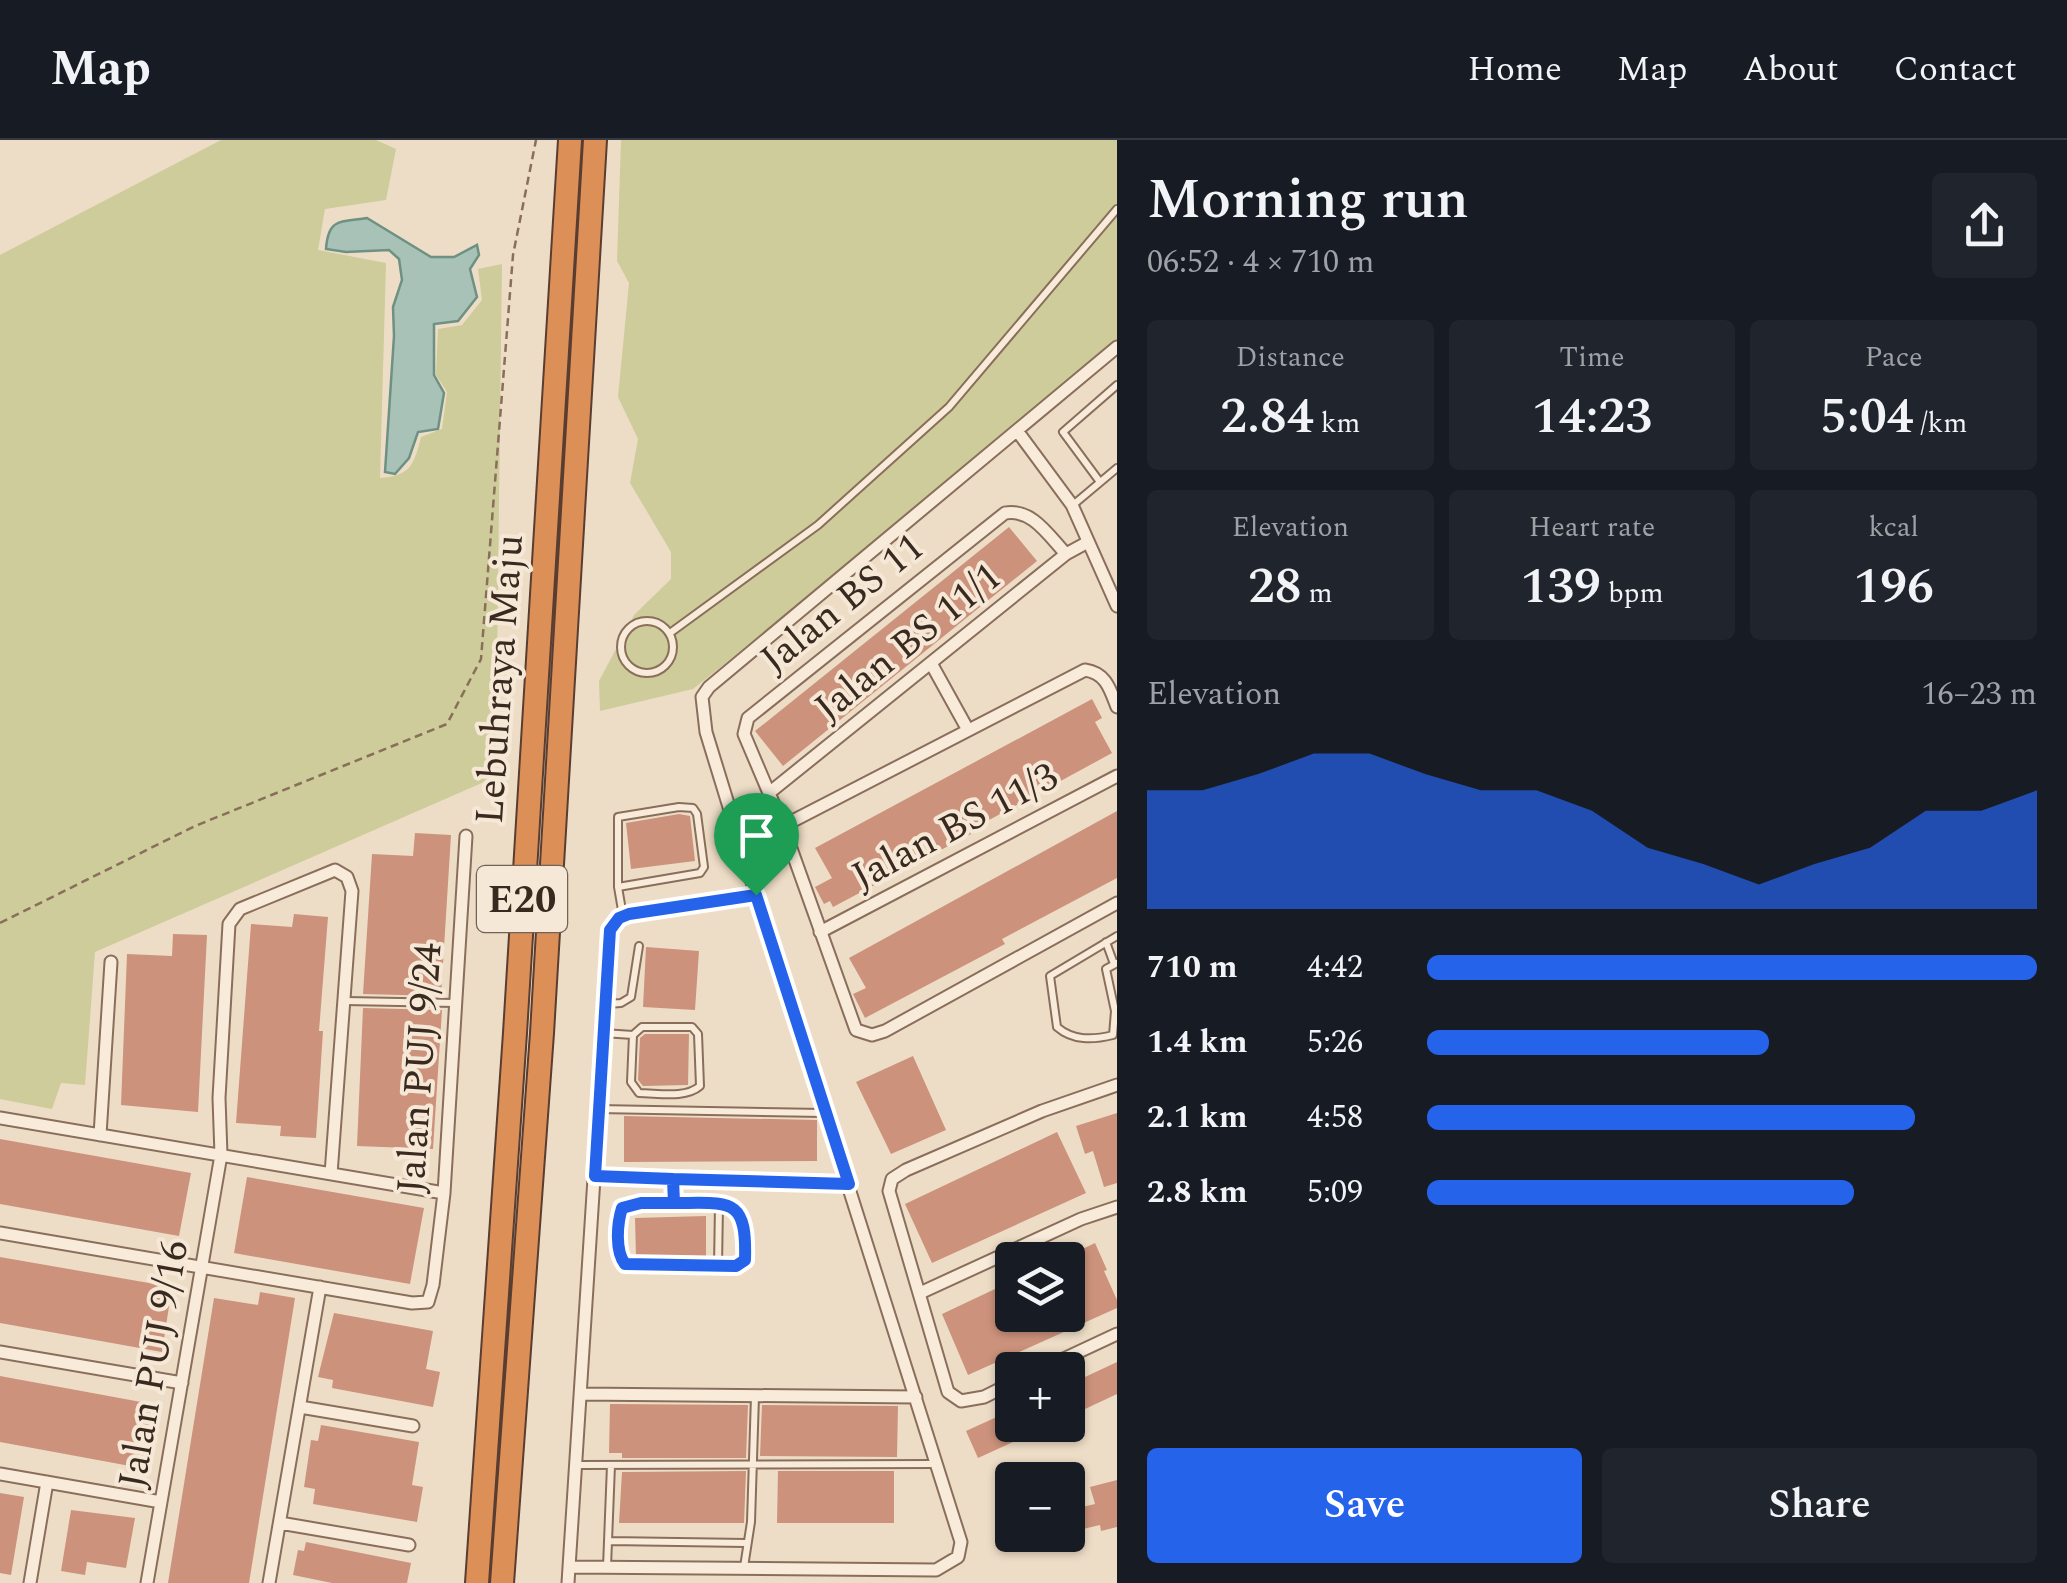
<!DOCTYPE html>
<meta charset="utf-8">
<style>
body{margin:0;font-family:Spectral,serif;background:#20242c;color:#f1f3f6;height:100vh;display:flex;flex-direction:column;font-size:38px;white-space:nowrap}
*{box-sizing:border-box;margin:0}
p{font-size:32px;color:#9ea1a6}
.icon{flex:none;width:55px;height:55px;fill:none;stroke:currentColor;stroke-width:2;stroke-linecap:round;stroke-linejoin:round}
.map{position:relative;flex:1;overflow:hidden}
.details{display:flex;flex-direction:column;background:#171b24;width:950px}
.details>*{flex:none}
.buttons{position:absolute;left:995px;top:1102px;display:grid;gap:20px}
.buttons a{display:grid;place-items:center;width:90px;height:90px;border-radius:10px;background:#171b24;box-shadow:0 2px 8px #0004;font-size:50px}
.pin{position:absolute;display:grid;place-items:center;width:85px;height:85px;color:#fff;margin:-102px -42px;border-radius:50% 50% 50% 0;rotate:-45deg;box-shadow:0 0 10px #0007}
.pin .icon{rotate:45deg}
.round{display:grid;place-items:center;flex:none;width:105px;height:105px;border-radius:10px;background:#20242c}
.head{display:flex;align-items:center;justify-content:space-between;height:170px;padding:0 30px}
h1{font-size:55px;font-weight:600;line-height:75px}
.figures{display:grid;grid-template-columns:repeat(3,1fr);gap:15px;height:170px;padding:10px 30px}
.figures div{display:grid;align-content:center;border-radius:10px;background:#20242c;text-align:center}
.figures b{font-size:50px;font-weight:600}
.figures small{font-size:28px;font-weight:400}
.figures p{font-size:28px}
.chart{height:280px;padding:20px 30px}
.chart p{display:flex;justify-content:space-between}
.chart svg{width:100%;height:180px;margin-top:10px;fill:#2563eb;opacity:.7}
.cta{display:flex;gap:20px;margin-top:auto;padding:20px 30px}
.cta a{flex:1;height:115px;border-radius:10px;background:#2563eb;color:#fff;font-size:40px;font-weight:600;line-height:115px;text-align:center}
.cta a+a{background:#20242c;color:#f1f3f6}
ul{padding:0 30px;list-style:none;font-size:32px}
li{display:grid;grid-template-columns:160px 120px 1fr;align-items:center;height:75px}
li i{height:25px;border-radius:12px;background:#2563eb}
header{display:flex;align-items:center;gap:60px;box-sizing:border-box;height:140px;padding:0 50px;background:#171b24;border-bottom:2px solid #363941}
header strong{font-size:48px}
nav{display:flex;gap:55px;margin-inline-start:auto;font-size:35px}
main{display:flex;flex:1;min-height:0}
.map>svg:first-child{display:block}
.green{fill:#cdcc9a}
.water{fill:#a8c2b7;stroke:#6e9183;stroke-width:2.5}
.building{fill:#cc927c}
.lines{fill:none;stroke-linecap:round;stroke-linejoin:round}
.lane-casing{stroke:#8a6e5c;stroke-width:10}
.street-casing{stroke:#8a6e5c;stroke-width:15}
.highway-casing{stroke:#583d30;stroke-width:26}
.path{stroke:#8a6e5c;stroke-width:2.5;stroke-dasharray:8 5;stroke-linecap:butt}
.lane{stroke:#f9ebda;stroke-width:6}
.street{stroke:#f9ebda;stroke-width:11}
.highway{stroke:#dd8f58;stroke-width:22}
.route-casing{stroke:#fff;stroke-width:20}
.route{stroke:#2563eb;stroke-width:12}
.labels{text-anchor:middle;stroke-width:8;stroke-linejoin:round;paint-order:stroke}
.shield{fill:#f6e8d6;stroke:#726256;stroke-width:2.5}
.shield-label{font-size:38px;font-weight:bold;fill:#3a291f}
.street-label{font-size:40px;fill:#3a291f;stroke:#f6e8d6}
</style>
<header>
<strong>Map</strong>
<nav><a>Home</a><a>Map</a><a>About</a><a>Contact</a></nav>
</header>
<main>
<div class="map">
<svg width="1117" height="1443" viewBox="0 0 1117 1443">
<rect width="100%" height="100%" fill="#eeddc6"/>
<path class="green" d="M 221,0 L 376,0 L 396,9 L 386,60 L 325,69 L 318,110 L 386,123 L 380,338 C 411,336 414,324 421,297 L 442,289 L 447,252 L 436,235 L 438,189 L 462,185 L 482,160 L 478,129 L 502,124 L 496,605 L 491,639 L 95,812 L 85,945 L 61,943 L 52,969 L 0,959 L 0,115 Z
M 621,0 L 1117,0 L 1117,210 L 693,549 L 600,571 L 599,541 L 634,475 L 671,439 L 671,412 L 630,343 L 638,299 L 618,257 L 629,143 L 617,121 Z"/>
<path class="water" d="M 367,78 L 431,117 L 454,117 L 477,105 L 479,115 L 470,129 L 477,157 L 458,181 L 434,184 L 434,235 L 444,253 L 438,289 L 418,292 L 409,318 L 395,334 L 385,332 L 394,196 L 393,167 L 402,140 L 399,119 L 389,110 L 346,112 L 326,109 C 328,78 340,82 367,78 Z"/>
<path class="building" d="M 1009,387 L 1037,421 L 783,626 L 755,591 Z
M 1092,559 L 1102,578 L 1095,582 L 1112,613 L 969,691 L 971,694 L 833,767 L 830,761 L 824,764 L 815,747 L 832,738 L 815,708 Z
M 1117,671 L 1117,738 L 1002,799 L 1005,804 L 865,878 L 853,854 L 866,848 L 849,818 Z
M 679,674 L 690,676 L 695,721 L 631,729 L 626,683 Z
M 415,693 L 451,695 L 441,856 L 363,854 L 372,714 L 413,716 Z
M 294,774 L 328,777 L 319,891 L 323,891 L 316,998 L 280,996 L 281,986 L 236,983 L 251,784 L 292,787 Z
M 173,794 L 207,795 L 198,972 L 121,965 L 127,814 L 172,816 Z
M 646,807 L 699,811 L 695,870 L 643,867 Z
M 363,868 L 442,870 L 433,1009 L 357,1006 Z
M 645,894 L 689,894 L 688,945 L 643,946 L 638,940 L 640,898 Z
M 913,916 L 946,990 L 891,1014 L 856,942 Z
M 1117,973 L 1117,1043 L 1104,1047 L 1093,1011 L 1085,1014 L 1076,986 Z
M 624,976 L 817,980 L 817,1021 L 624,1022 Z
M 1057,992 L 1086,1053 L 932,1123 L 905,1064 Z
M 0,999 L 191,1033 L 179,1096 L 0,1064 Z
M 247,1037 L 424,1068 L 410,1144 L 234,1113 Z
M 706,1076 L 706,1116 L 636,1117 L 635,1078 Z
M 1095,1103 L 1107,1130 L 1104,1131 L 1117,1160 L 1117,1168 L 968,1235 L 942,1174 L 1012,1141 L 1012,1175 L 1068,1175 L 1068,1116 Z
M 0,1117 L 172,1147 L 162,1212 L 0,1183 Z
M 260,1152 L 295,1158 L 249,1443 L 168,1443 L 214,1158 L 258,1165 Z
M 334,1173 L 433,1191 L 426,1229 L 440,1232 L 433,1267 L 332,1248 L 333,1240 L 318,1237 Z
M 1117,1222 L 1117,1254 L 1068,1277 L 1068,1245 Z
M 0,1236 L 152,1264 L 141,1328 L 0,1302 Z
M 610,1264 L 748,1265 L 746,1318 L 622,1318 L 622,1313 L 609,1313 Z
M 762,1265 L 898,1266 L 897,1317 L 760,1316 Z
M 1012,1270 L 1012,1285 L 1050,1285 L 978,1318 L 966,1291 Z
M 321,1285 L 419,1302 L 412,1345 L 423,1347 L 417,1382 L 313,1364 L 315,1349 L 304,1347 L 311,1300 L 318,1301 Z
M 746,1331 L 744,1383 L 619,1383 L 622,1332 Z
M 778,1331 L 894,1331 L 894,1383 L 777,1383 Z
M 1117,1340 L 1117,1387 L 1101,1391 L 1100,1385 L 1083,1389 L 1078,1368 L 1095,1364 L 1090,1347 Z
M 0,1353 L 24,1357 L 11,1435 L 0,1433 Z
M 71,1370 L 135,1378 L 126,1428 L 87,1422 L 85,1435 L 61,1431 Z
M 306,1402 L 411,1423 L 407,1443 L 332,1443 L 293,1435 L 298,1410 L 304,1411 Z"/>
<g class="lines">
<defs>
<path id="lane" d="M 1100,342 L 1063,292 L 1117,245
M 1073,365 L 1117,328
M621 507a26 26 0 1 1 52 0a26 26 0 1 1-52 0Z
M 670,493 L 818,385 L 949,267 L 1117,69
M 618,747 L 700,733 L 704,727 L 697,674 L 693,668 L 679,667 L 618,677 L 618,747 L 623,776
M 1117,796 L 1050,836 L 1057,887 C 1073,901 1093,900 1113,895 L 1115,871 L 1106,829 L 1117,823
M 1106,802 L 1114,824
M 345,861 L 455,863
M 607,864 L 621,863 L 631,857 L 639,806
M 603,893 L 633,895 L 642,887 L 692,887 L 698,894 L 700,946 C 685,959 658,953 639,953 L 631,942 L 633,895
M 598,969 L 823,973
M 641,1063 L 685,1063 L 733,1068 C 750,1080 747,1105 743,1124 L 736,1126 L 625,1124 C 615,1111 617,1084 622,1068 Z
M 718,1126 L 719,1065
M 577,1325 L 935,1324
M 609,1401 L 746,1403
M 607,1427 L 611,1325
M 744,1427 L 751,1382 L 755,1256"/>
<path id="street" d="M 1018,292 L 1072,365 L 1117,466
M 1066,414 C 1049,396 1032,368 1005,373 L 748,578 L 744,594 L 783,686 L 856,890 L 872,895 L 885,891 L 1117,763
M 932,525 L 968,590
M 769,653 L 1066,414 L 1088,402
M 783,686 L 1085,530 C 1106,533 1110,549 1117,567
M 820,792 L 1117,636
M 0,978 L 444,1053
M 100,995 L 111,822
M 595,1036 L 849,1045
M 0,1093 L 412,1163 L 428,1162 L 433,1145 L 444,1053 L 466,696
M 920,1153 L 1081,1079 L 1117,1067
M 0,1212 L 182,1243
M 1040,1230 L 1117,1194
M 1012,1243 L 984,1257 L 961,1261 L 948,1252 L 889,1051 L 892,1039 L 906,1030 L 1042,971 L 1117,945
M 581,1254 L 916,1257
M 300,1267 L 413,1286
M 0,1334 L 161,1362
M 280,1383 L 409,1405
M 570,1427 L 936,1430 L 958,1417 L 961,1402 L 756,755 L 706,592 L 702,557 L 709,547 L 1117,207
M 30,1443 L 47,1342
M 147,1443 L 221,1015 L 219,958 L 229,784 L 240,769 L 335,730 L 347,737 L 352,751 L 331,1034
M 269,1443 L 320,1147
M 568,1443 L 610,789 L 619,777 L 629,774 L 756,755"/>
<path id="highway" d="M 477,1443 L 515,893 L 570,0
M 502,1443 L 542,893 L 595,0"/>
</defs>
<use href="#lane" class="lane-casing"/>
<use href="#street" class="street-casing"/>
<use href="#highway" class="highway-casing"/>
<path class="path" d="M 0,783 L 195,686 L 447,584 L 481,519 L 513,115 L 536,0"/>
<use href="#lane" class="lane"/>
<use href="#street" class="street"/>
<use href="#highway" class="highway"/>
</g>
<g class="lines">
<defs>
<path id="route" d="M 756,755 L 629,774 L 619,778 L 610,790 L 595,1036 L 673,1039 L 674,1063 C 730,1063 747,1056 745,1120 L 736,1126 L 625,1124 C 615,1111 617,1084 622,1068 L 641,1063 L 674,1063 L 673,1039 L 849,1044 L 756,755"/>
</defs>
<use href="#route" class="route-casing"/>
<use href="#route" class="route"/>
</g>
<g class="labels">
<rect class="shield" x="477" y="726" width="90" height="66" rx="8"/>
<g class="shield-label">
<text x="522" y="772">E20</text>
</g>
<g class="street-label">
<text transform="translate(841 462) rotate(-39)" y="14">Jalan BS 11</text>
<text transform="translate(907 501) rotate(-39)" y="14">Jalan BS 11/1</text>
<text transform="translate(498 539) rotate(-86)" y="14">Lebuhraya Maju</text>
<text transform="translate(954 685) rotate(-28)" y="14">Jalan BS 11/3</text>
<text transform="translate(418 928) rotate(-86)" y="14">Jalan PUJ 9/24</text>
<text transform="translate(152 1224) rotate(-80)" y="14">Jalan PUJ 9/16</text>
</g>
</g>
</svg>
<div class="buttons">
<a><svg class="icon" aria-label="layers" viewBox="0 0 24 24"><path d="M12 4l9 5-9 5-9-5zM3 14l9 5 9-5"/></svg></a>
<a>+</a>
<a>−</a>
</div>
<div class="pin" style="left:756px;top:755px;background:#1e9e55"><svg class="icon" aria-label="arrive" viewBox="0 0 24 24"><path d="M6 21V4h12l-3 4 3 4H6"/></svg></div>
</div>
<section class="details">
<div class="head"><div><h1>Morning run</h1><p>06:52 · 4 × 710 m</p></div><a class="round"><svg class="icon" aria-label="share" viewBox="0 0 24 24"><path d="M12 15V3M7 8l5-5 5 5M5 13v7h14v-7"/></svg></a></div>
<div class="figures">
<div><p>Distance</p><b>2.84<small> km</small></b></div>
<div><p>Time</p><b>14:23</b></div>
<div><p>Pace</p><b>5:04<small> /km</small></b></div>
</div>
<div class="figures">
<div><p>Elevation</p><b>28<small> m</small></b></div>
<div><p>Heart rate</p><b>139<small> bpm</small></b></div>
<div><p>kcal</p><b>196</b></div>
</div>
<div class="chart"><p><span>Elevation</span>16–23 m</p>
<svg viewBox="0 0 160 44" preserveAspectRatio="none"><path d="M0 44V15L10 15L20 11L30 6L40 6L50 11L60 15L70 15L80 20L90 29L100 33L110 38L120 33L130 29L140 20L150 20L160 15V44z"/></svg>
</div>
<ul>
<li><b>710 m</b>4:42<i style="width:100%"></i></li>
<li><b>1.4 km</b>5:26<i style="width:56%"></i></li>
<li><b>2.1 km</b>4:58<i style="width:80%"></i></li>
<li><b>2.8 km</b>5:09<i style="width:70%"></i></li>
</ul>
<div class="cta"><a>Save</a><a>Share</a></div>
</section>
</main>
